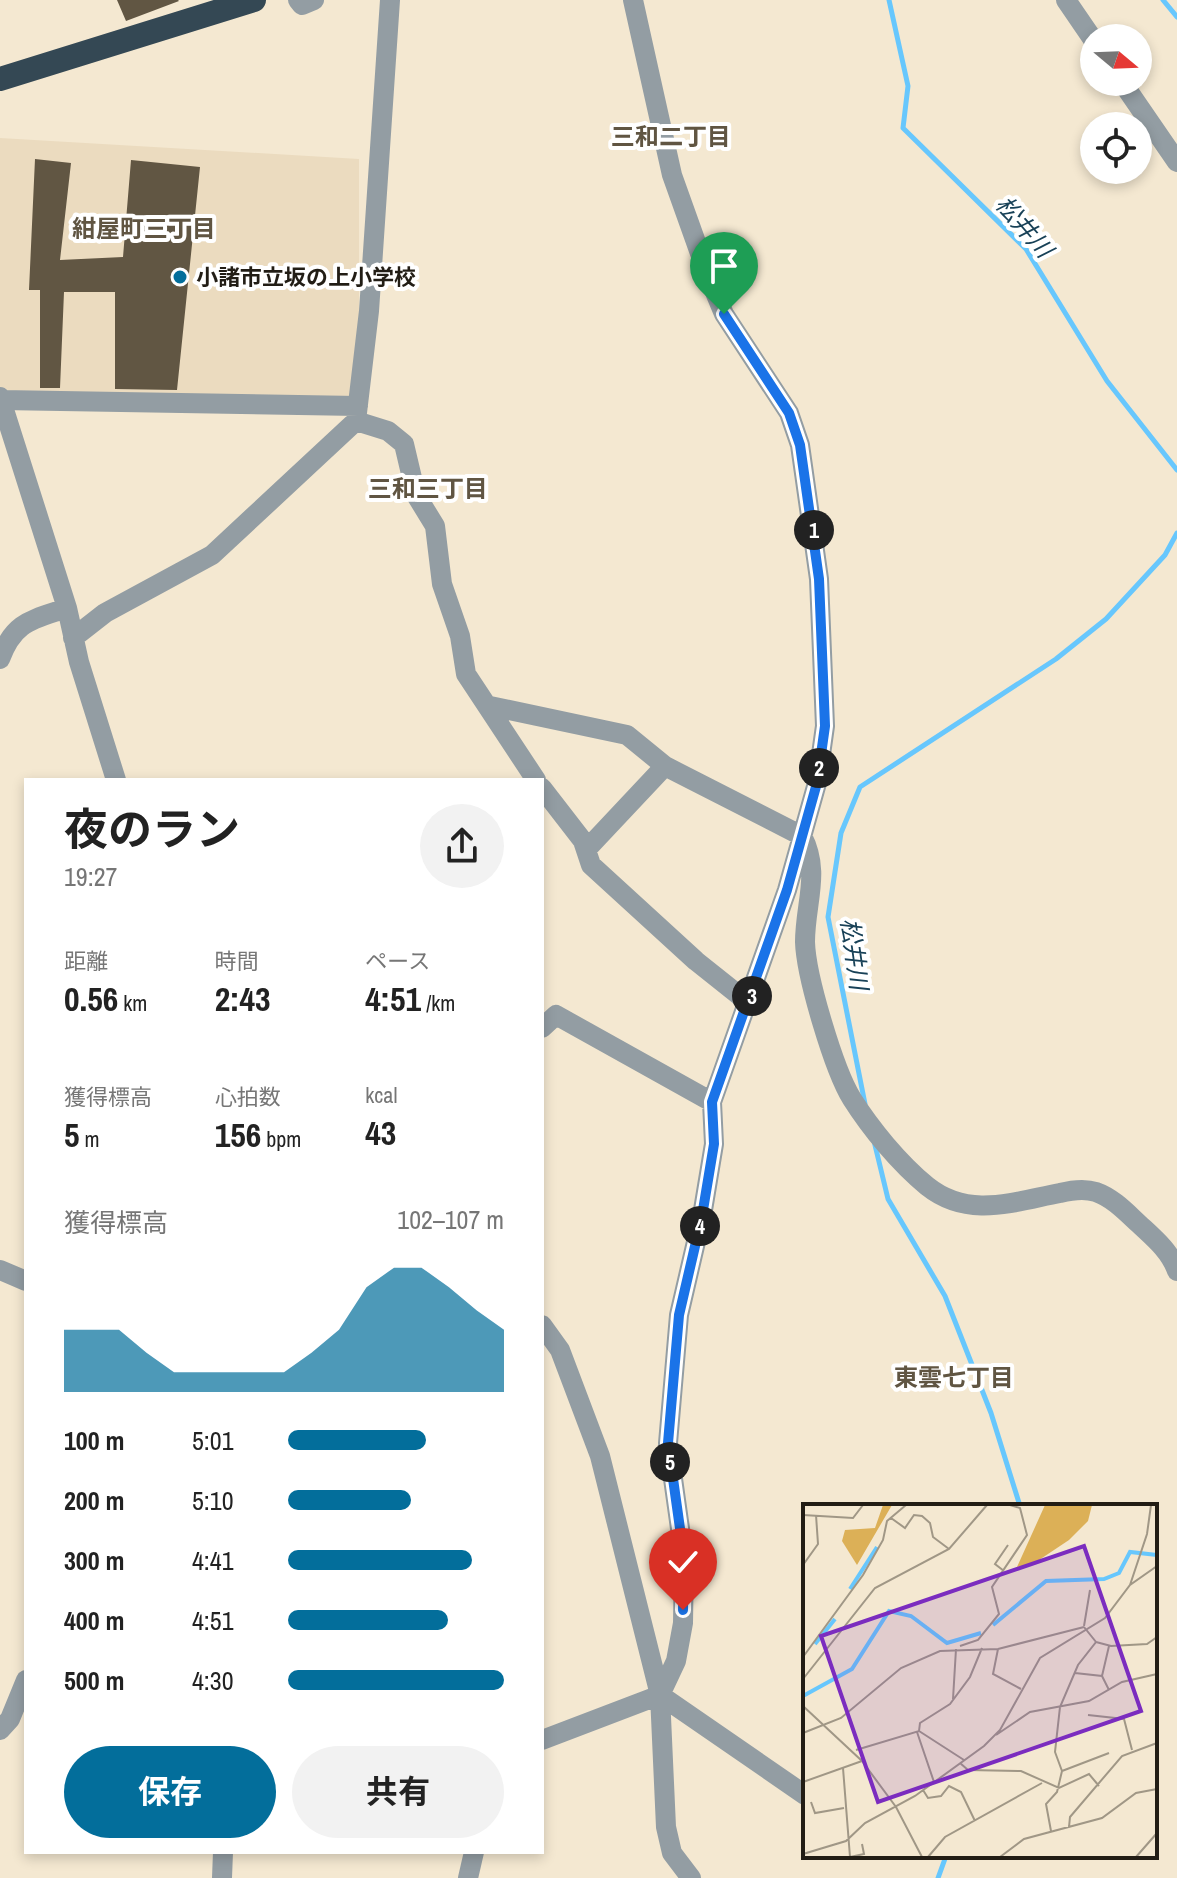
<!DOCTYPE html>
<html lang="ja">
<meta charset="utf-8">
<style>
body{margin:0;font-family:"Archivo Narrow","Noto Sans JP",sans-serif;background:#f2f2f2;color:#222;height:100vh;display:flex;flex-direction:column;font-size:30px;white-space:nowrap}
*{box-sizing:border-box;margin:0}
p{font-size:26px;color:#767676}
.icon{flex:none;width:44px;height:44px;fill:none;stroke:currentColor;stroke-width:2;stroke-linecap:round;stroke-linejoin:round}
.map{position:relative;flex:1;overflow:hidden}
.side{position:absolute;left:24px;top:778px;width:520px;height:1076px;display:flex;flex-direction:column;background:#fff;border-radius:0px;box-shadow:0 4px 12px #0003}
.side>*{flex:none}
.needle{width:52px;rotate:109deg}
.tools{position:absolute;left:1080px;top:24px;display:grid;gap:16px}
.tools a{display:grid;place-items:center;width:72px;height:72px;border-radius:50%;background:#fff;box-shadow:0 4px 12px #0003;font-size:40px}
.pin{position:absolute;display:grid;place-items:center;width:68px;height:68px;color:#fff;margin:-82px -34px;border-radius:50% 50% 50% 0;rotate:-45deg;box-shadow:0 0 8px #0007}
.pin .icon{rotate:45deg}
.km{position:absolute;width:40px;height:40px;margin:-20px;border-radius:50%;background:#222;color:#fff;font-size:22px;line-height:40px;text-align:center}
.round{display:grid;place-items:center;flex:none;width:84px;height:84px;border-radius:42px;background:#f2f2f2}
.head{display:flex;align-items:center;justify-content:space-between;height:136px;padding:0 40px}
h1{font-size:44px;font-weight:700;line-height:60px}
.metrics{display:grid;grid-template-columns:repeat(3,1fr);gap:12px;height:136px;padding:8px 40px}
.metrics div{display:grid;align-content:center}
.metrics b{font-size:34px;font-weight:700}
.metrics small{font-size:22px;font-weight:400}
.metrics p{font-size:22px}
.chart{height:224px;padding:16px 40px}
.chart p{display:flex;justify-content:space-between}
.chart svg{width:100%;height:144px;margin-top:8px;fill:#036e9b;opacity:.7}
.button{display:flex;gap:16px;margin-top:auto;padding:16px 40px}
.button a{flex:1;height:92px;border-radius:48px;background:#036e9b;color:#fff;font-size:32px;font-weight:700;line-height:92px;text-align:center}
.button a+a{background:#f2f2f2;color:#222}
ul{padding:0 40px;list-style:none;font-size:26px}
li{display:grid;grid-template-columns:128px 96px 1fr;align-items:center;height:60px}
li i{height:20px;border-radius:10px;background:#036e9b}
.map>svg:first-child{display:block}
.built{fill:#ebdbbf}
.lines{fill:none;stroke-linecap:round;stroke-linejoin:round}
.stream{stroke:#67c7fd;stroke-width:5}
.building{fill:#615643}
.minor{stroke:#939da3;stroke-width:20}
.highway{stroke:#344854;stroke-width:24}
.route-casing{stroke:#fff;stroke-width:16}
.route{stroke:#1a73e8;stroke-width:10}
.poi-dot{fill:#036e9b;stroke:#fff;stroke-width:3}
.labels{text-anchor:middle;stroke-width:8;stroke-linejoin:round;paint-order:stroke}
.poi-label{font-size:22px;font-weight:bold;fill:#221d15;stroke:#fff;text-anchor:start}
.neighbourhood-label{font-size:24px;font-weight:bold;fill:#605542;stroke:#fff}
.water-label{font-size:24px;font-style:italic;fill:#184157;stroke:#fff}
.inset-river{fill:none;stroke:#67c7fd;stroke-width:4}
.inset-road{fill:none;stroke:#a09786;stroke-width:2}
.view{fill:#7b2cbf;fill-opacity:0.15;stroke:#7b2cbf;stroke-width:4}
.inset-edge{fill:none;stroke:#221d15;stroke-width:4}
</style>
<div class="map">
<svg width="1177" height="1878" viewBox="0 0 1177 1878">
<rect width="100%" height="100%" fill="#f4e8d1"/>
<path class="built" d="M 0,138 L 359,159 L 359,396 L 0,395 Z"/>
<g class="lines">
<path class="stream" d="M 889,0 L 908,86 L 903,128 L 1026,249 L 1107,381 L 1177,470
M 1163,0 L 1177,17
M 865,1104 L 828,917 L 841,833 L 860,787 L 1056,659 L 1106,619 L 1165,555 L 1177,533
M 874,1141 L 888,1199 L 945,1296 L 991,1413 L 1020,1506
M 938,1878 L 946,1856"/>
</g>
<path class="building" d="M 117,0 L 178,0 L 179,1 L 126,21 Z
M 35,159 L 71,163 L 60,260 L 123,257 L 131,160 L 200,167 L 177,390 L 115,389 L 115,292 L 64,292 L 60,388 L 40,388 L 40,290 L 29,290 Z"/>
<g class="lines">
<path class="minor" d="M 298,0 L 302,5 L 314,0
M 1066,0 L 1094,41
M 1122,82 L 1177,162
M 0,397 L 67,608 L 79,662 L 116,780
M 1,400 L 358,406
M 356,421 L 388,431 L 404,444 L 416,495 L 435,526 L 442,584 L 460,636 L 466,674 L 536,780
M 73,638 L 105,613 L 212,555 L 356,421 L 369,311 L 390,0
M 0,659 C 14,621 32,620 67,608
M 490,706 L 627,735 L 665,766 L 802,836 C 821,872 805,903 805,942 C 806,976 834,1070 852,1099 C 871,1129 899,1163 927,1186 C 968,1219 1013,1202 1060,1193 C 1072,1190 1084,1188 1096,1192 C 1113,1198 1126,1212 1139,1224 C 1154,1238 1170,1251 1177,1271
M 542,788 L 583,841 L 591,865 L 696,961 L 750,1004
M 586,850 L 665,766
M 542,1028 L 556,1015 L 712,1102
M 0,1270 L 26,1281
M 542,1325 L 560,1350 L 600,1456 L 660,1695 L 666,1827 L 672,1853 L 691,1878
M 660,1695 L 805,1795
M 0,1730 L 10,1719 L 26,1680
M 542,1740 L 660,1695 L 676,1661 L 683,1623 L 684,1557 L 668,1443 L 679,1315 L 702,1216 L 714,1144 L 712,1102 L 787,890 L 817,783 L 825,726 L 819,579 L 800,445 L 789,413 L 724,314 L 707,273 L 672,175 L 633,0
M 222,1878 L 223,1852
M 468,1878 L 474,1852"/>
<path class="highway" d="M 0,79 L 254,0"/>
</g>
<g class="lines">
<defs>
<path id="route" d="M 683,1610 L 684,1557 L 668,1443 L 679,1315 L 702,1216 L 714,1144 L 712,1102 L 787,890 L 817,783 L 825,726 L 819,579 L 800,445 L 789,413 L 724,314"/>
</defs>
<use href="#route" class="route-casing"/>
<use href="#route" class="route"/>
</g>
<circle class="poi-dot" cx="180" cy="277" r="8"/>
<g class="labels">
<g class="poi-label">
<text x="196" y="285">小諸市立坂の上小学校</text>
</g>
<g class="neighbourhood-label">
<text x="671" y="145">三和二丁目</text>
<text x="144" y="237">紺屋町三丁目</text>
<text x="428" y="497">三和三丁目</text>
<text x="954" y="1386">東雲七丁目</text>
</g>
<g class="water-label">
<text transform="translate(1024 227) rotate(49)" y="8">松井川</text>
<text transform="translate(854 954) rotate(82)" y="8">松井川</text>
</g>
</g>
<g transform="translate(803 1504)">
<rect width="354" height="354" fill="#f4e8d1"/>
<path d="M 80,1 L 89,1 L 54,61 L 39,37 L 42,26 L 72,24 ZM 242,1 L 289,1 L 285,17 L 266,36 L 230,60 L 214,63 Z" fill="#dcb057"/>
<path class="inset-river" d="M 47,85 L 74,43M 190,121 L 243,77 L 301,75 L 316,69 L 327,48 L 354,51M 12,140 L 32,115M 0,192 L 49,165 L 86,107 L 108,112 L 144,139 L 178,129"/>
<path class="inset-road" d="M 0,11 L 50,14 L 60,1M 88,14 L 102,24 L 111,11 L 119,12 L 127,19 L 130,33 L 146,45M 0,61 L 15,40 L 13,11M 201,67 L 192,60 L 205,41M 327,81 L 344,30 L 348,1M 281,122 L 287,86M 293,138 L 308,142 L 344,140 L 354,133M 157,142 L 175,136 L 196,110 L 189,83 L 224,31 L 217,4 L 207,1M 195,145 L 190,170 L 218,185M 0,153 L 60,71 L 80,36 L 84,17 L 103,1M 272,169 L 299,172 L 306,186M 299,172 L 306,142M 0,175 L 72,84 L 146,45 L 184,1M 150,195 L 153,145M 0,202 L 59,257 L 93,303 L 119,353M 285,211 L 321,215 L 329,246M 116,227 L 117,219 L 147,200 L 167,173 L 179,144M 114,228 L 131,278M 0,229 L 38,214 L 98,164 L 137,147 L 195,145 L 281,123M 193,231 L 227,208 L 286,197 L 319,178 L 354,170M 53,246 L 116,227 L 161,256M 157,259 L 165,266 L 218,267 L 256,284 L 286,270 L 296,282M 40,264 L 47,353M 259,267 L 306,249M 0,278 L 59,257M 120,286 L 125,294 L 138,292 L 146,282 L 158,288 L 172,317M 8,298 L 12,309 L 41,304M 266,323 L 267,313 L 319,252 L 354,239M 248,327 L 243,300 L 254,288 L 259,267 L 252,248 L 257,203 L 275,161 L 293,138 L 281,123M 0,350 L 43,337 L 62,319 L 112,292 L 181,242 L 197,226 L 237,154 L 302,114 L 327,81 L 354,62M 47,353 L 61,350 L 59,340M 125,353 L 142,333 L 239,279M 197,353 L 221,335 L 299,314 L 333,289 L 354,285M 333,353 L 354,329"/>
<path class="view" d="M 281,42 L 338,207 L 75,298 L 18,132 Z"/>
<rect width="354" height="354" class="inset-edge"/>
</g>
</svg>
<div class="tools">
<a><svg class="needle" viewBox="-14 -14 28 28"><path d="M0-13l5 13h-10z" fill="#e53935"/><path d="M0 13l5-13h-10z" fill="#767676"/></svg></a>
<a><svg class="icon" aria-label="locate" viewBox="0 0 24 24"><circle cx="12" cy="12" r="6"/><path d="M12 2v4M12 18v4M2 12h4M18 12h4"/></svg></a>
</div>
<div class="pin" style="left:724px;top:314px;background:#1e9e55"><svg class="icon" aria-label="arrive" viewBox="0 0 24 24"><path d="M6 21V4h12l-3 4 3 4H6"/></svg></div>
<div class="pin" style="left:683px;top:1610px;background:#d93025"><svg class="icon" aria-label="check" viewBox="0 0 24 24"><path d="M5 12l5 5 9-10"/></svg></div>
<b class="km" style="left:814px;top:530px">1</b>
<b class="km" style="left:819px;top:768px">2</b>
<b class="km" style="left:752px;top:996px">3</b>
<b class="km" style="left:700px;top:1226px">4</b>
<b class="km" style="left:670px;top:1462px">5</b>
<section class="side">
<div class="head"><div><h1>夜のラン</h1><p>19:27</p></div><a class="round"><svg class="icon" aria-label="share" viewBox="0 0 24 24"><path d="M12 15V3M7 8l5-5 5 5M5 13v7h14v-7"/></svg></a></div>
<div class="metrics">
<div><p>距離</p><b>0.56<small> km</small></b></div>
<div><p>時間</p><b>2:43</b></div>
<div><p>ペース</p><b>4:51<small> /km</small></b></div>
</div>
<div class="metrics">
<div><p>獲得標高</p><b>5<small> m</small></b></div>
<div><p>心拍数</p><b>156<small> bpm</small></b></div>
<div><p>kcal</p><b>43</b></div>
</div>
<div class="chart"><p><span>獲得標高</span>102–107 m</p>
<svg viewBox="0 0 160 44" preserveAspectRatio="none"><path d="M0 44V25L10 25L20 25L30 32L40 38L50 38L60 38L70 38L80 38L90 32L100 25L110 12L120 6L130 6L140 12L150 19L160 25V44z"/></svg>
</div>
<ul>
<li><b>100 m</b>5:01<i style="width:64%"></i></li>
<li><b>200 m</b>5:10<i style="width:57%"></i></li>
<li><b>300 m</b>4:41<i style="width:85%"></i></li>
<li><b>400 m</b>4:51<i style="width:74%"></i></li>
<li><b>500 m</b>4:30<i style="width:100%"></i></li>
</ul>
<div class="button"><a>保存</a><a>共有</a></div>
</section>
</div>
